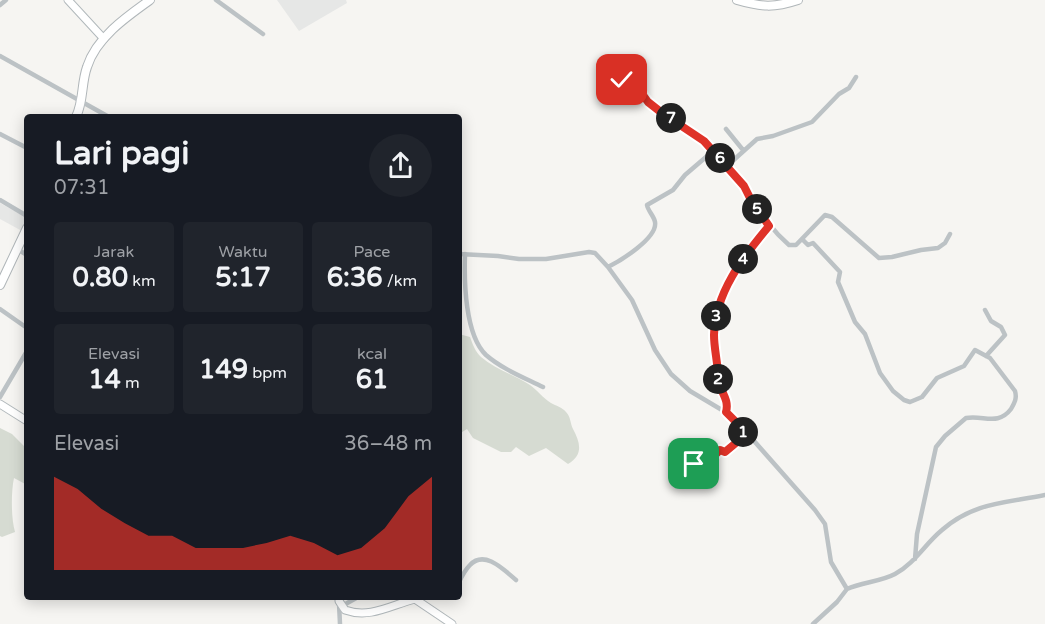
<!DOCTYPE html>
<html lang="id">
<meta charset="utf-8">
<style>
body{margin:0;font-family:"Varela Round",sans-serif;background:#20242c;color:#f1f3f6;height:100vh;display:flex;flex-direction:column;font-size:22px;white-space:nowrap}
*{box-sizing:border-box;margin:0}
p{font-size:20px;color:#9ea1a6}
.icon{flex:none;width:33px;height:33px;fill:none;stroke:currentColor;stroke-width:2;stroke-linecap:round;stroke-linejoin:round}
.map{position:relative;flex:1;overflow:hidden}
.side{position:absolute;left:24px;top:114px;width:438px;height:486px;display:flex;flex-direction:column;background:#171b24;border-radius:6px;box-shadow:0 3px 15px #0003}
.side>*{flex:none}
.pin{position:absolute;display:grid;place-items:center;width:51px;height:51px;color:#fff;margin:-26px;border-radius:12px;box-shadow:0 3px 9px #0006}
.km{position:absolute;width:30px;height:30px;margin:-15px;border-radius:50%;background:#222;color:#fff;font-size:16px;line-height:30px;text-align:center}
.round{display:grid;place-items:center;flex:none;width:63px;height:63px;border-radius:32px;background:#20242c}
.overview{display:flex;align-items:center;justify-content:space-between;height:102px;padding:0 30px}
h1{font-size:33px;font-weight:700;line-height:45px}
.metrics{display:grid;grid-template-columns:repeat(3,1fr);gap:9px;height:102px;padding:6px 30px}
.metrics div{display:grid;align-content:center;border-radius:6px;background:#20242c;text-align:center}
.metrics b{font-size:26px;font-weight:700}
.metrics small{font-size:16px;font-weight:400}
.metrics p{font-size:16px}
.chart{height:168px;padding:12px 30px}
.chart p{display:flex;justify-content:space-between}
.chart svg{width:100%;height:108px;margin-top:6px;fill:#df3329;opacity:.7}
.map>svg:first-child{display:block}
.built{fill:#e6e7e6}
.green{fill:#d6dbd2}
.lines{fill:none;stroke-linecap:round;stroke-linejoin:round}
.secondary-casing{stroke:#b1b8bb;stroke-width:9}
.primary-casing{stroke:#b0b6b9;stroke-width:10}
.street{stroke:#bcc2c5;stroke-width:4.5}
.secondary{stroke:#fff;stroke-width:7}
.primary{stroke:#fff;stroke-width:8}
.route-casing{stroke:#fff;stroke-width:12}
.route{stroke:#df3329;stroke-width:8}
</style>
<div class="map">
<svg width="1045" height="624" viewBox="0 0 1045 624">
<rect width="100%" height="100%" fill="#f6f5f2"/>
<path class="built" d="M 277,0 L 346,0 L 347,3 L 299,31 Z
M 0,203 L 27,218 L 22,231 L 0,219 Z"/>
<path class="green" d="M 459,334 L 470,337 C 473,345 475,351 481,357 C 495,369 514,375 530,385 C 537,390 543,398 551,403 C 556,406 562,407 566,412 C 571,417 570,423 573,429 C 580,442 584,455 568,464 L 546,448 L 529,456 L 516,447 L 511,452 L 501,452 L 473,438 L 467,429 L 459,434 Z
M 0,428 L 12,434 L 27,449 L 27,485 L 14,478 C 11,492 11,518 15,532 L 2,537 L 0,536 Z"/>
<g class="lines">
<defs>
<path id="secondary" d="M 68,0 L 104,39
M 0,404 L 27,421
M 339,597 L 339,601 L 345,610 C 370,619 391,605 415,599 L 452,624"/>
<path id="primary" d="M 737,0 C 761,7 774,8 798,0
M 76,117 C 84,100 81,84 87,67 C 96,38 126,17 150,0
M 0,285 L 27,228"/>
</defs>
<use href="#secondary" class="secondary-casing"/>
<use href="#primary" class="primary-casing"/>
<path class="street" d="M 216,0 L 263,34
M 0,5 L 6,0
M 0,56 L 109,117
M 618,83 L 623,80 C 636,87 643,98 654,107 C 665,115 678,122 689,130 C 709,145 731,165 744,186 C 759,209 768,227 789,245 L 796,245 L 825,215 L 832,217 L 879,258 L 892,257 L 921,250 L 938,248 L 945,243 L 950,234
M 726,129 L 743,150
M 0,134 L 27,148
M 727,166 L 757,139 L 773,136 L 812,122 L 839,94 L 849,88 L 856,77
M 0,200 L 27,216
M 802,239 L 808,245 L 813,243 L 840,272 L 838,282 L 855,322 L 865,334 L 880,373 L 893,391 L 904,400 L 910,402 L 922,397 L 937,378 L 964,366 L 975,350 L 990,358 L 1015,391 C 1017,398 1015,402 1011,409 C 998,426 984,415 966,418 L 945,436 L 936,447 L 917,534 L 915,559
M 17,249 L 27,255
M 459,254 L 498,256 L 519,259 L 546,259 L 589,252 L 595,253 L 608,267 L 632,300 L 655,350 L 671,374 L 690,391 L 732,416 L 815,510 L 825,524 L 831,562 L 847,589 L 837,602 L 813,624
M 465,254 C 464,281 465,335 486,355 C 502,369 525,378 543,387
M 608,267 C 620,261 658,238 655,222 C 654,216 648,211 647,205 L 673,190 L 685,175 L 713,151
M 0,309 L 27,328
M 985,310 L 991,321 L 1001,327 L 1005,335 L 986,356
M 0,397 L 27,351
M 726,412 C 730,398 718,390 718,377 C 718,363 714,349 714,335 C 715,293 743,257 769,226
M 694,464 L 712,457 L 720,450 L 725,452 L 737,442 L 744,430
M 459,582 C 462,576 466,569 470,565 C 485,549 505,571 516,580
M 847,589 C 862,582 880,582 895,574 C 915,563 925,544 942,530 C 974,502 1006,503 1045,495
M 339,603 L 340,624
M 342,606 L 358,597"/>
<use href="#secondary" class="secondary"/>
<use href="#primary" class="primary"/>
</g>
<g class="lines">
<defs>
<path id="route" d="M 622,80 L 640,91 L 648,102 L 662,113 L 704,141 L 744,186 L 751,200 L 769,226 C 743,257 715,293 714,335 C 714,349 718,363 718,377 C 718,390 730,398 726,412 L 744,430 L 737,442 L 725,452 L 720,450 L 712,458 L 694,464"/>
</defs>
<use href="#route" class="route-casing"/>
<use href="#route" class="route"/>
</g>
</svg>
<div class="pin" style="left:694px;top:464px;background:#1e9e55"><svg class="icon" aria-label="arrive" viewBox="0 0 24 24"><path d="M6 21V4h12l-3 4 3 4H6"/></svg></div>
<div class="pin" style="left:622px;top:80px;background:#d93025"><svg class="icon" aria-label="check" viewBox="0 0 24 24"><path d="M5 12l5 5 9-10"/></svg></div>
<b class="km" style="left:743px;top:432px">1</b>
<b class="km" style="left:718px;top:379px">2</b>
<b class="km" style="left:716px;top:316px">3</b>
<b class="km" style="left:743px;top:259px">4</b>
<b class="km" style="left:757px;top:209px">5</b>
<b class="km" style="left:720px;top:158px">6</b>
<b class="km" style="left:671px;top:118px">7</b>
<section class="side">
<div class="overview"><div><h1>Lari pagi</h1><p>07:31</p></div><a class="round"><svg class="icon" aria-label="share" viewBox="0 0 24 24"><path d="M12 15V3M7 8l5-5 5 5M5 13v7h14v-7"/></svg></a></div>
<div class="metrics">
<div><p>Jarak</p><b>0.80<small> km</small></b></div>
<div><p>Waktu</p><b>5:17</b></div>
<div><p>Pace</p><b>6:36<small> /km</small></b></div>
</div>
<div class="metrics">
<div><p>Elevasi</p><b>14<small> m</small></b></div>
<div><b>149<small> bpm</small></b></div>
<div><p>kcal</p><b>61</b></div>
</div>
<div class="chart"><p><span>Elevasi</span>36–48 m</p>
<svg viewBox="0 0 160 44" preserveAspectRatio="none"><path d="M0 44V6L10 11L20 19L30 25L40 30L50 30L60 35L70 35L80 35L90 33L100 30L110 33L120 38L130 35L140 27L150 14L160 6V44z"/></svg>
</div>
</section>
</div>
